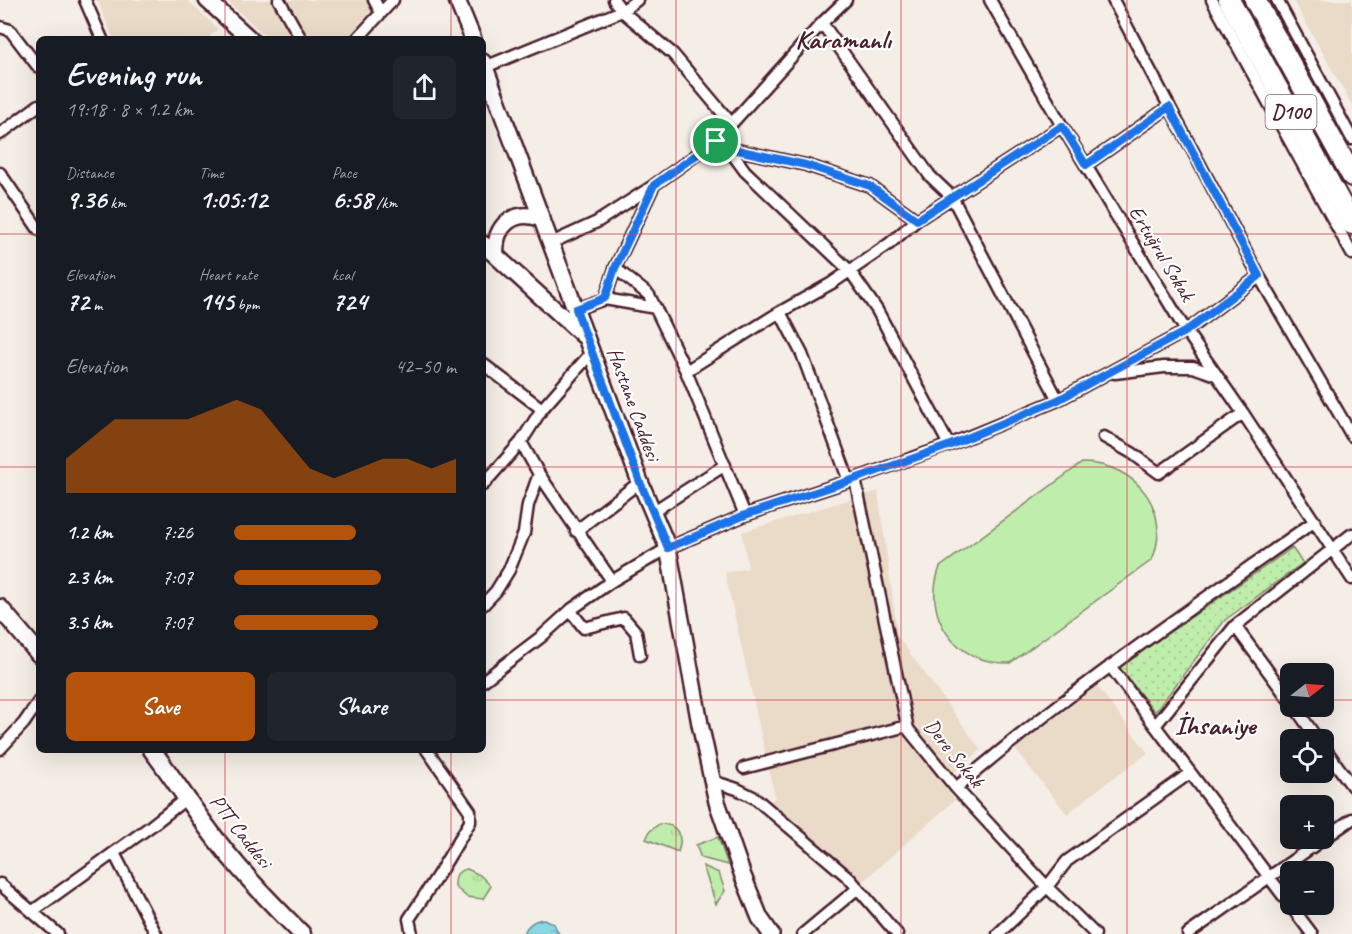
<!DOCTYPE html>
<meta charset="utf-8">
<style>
body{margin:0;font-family:Caveat,sans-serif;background:#20242c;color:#f1f3f6;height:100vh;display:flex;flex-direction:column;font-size:22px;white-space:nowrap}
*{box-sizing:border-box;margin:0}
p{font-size:20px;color:#9ea1a6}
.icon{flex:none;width:33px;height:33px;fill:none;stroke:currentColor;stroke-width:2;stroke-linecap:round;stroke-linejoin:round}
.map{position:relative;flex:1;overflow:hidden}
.sheet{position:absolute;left:36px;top:36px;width:450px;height:717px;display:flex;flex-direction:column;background:#171b24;border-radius:9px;box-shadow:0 6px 24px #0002}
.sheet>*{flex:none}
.needle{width:39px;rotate:73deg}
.controls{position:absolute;left:1280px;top:663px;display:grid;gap:12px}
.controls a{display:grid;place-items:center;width:54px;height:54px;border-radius:9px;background:#171b24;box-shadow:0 6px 24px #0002;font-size:30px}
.pin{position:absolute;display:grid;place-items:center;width:51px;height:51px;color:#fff;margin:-26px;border:3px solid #fff;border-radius:50%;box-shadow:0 2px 6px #0007}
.round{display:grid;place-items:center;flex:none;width:63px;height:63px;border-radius:9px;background:#20242c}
.headline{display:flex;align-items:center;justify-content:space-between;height:102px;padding:0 30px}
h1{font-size:33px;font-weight:700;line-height:45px}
.metrics{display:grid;grid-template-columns:repeat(3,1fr);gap:9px;height:102px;padding:6px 30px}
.metrics div{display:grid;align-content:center}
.metrics b{font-size:26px;font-weight:700}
.metrics small{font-size:16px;font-weight:400}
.metrics p{font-size:16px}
.chart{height:168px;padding:12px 30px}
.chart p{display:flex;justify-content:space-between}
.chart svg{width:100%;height:108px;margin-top:6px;fill:#b45309;opacity:.7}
.primary-button{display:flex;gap:12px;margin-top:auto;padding:12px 30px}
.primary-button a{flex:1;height:69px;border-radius:9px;background:#b45309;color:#fff;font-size:24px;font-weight:700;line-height:69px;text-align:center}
.primary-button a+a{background:#20242c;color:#f1f3f6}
ul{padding:0 30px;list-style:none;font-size:20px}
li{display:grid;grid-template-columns:96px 72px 1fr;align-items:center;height:45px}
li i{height:15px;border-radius:8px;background:#b45309}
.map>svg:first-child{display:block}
.built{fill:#eadac8}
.grass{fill:url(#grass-tufts);stroke:#84866c;stroke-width:1.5}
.park{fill:url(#park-dots);stroke:#84866c;stroke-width:1.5}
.garden{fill:#bfeeac;stroke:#84866c;stroke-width:1.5}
.water{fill:url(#water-ripples);stroke:#6f8e99;stroke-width:1.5}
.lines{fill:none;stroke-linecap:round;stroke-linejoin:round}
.street-casing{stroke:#4a1f2b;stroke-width:15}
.secondary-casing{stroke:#4a1f2b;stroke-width:20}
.primary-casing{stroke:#4a1f2b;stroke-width:21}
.highway-casing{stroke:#4a1f2b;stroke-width:24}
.street{stroke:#fff;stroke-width:10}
.secondary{stroke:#fff;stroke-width:15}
.primary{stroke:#fff;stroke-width:16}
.highway{stroke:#fff;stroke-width:20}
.route-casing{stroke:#fff;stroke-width:12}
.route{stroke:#1a73e8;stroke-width:8}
.grid{fill:none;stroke:#d1495b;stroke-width:1.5;stroke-opacity:0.55}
.labels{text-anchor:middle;stroke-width:4.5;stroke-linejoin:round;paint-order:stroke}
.shield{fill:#fff;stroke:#80626b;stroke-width:1.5}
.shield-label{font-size:20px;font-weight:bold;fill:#4a1f2b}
.street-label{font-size:21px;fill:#4a1f2b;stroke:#fff}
.district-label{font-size:27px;font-weight:bold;fill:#4a1f2b;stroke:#fff}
</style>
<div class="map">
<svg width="1352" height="934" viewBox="0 0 1352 934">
<defs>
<pattern id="grass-tufts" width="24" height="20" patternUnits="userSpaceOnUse" patternTransform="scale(1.5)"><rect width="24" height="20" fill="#bfeeac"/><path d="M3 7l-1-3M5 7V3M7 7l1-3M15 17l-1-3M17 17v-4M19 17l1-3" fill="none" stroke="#a6cc94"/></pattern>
<pattern id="park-dots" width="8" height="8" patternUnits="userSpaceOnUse" patternTransform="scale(1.5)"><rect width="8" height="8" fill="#bfeeac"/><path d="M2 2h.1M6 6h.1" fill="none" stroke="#a6cc94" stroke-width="1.8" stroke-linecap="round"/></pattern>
<pattern id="water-ripples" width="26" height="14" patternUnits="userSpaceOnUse" patternTransform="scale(1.5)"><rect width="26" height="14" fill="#87d8e2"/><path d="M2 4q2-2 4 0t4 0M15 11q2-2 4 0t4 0" fill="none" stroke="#76b9c2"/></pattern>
</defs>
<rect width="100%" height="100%" fill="#f5eee6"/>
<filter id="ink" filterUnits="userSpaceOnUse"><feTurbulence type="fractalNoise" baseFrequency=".0167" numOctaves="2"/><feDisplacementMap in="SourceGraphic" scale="12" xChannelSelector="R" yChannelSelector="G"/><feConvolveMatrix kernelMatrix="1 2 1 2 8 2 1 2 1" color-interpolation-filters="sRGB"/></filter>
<g filter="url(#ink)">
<path class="built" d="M 97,0 L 187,0 L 218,29 L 207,39 L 114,39 Z
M 226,0 L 390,0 L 351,39 L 269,39 Z
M 1293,0 L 1352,0 L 1352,105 Z
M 878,491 L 898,637 L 981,750 L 941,783 L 955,800 L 862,882 L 771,801 L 775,797 L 725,573 L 748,568 L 742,532 Z
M 1097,686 L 1148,753 L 1105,784 L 1067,814 L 1015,749 Z"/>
<path class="grass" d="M 659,824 C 677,823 684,836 678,852 L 646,839 L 650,831 Z
M 718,837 L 728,865 L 701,858 L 696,845 Z
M 703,866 L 719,873 L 725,891 L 716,904 Z
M 467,869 L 480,875 L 491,886 L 483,899 L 467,897 L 455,887 C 455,876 456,871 467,869 Z"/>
<path class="park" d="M 1292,548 L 1303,563 L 1225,620 L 1155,712 L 1119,667 Z"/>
<path class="garden" d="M 1082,463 C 1135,462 1173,510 1152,560 L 1010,663 C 956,665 921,617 940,567 Z"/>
<path class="water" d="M 544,919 L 554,924 L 559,934 L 524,934 C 527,924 534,920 544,919 Z"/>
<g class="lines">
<defs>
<path id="street" d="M 85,0 L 102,39
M 279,0 L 301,39
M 374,0 L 381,13
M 614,0 L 622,11 L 673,54 L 731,123
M 990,0 L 1062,126 L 1186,331 L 1243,413 L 1352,579
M 1113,0 L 1259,276 L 1352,436
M 1212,0 L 1352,254
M 1277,0 L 1352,139
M 822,23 L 930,176 L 952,197 L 1058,400
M 0,27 L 10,30 L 39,68
M 357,39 L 393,0
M 485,67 L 622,11 L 637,0
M 0,134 L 39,105
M 716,141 L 728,148 L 745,171 L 850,271 L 877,310 L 949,445
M 728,148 L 806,165 L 870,186 L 917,220
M 1086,165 L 1169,107
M 0,173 L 39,230
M 551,243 L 597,222 L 653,186
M 615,268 L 649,295 L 686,371 L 745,515
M 605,299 L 656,308
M 576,309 L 605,299 L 615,268 L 654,185 L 716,141 L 822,23 L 846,0
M 780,312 L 802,354 L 849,481
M 483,364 L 542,409
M 686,371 L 780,312 L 832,283 L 889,244 L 917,220 L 1062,126
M 1115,373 L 1164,367 L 1193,367 L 1216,375
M 1104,437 L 1132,453 L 1159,473 L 1243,413
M 539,474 L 612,581
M 855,479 L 908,729 L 956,788 L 1047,887 L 1095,934
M 483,485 L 521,442 L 542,409 L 592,352
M 654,511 L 725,465
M 576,531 L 640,482
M 483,605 L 496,591 L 509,570 L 524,533 L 528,505 L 539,474 L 521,442
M 572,609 L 573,614 L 584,628 L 624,618 L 636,632 L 640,655
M 1235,626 L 1290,701
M 1110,666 L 1312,934
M 483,681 L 541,637 L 572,609 L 612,581 L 668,548 L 745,515 L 849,481 L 949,445 L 1058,400 L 1186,331 L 1259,276
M 1294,706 L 1318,740
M 1155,726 L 1235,626 L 1352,534
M 1323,746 L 1352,786
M 0,749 L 24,723 L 39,701
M 744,768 L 907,726
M 712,781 L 737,789 L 755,798 L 849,878 L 897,934
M 956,788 C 1069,691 1193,607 1315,521
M 114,853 L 156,934
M 0,884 L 58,934
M 33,911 L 151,826 L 188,797
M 412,934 L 409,919 L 438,875 L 470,822 L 470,811 L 427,750
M 803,934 L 858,888
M 998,934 L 1047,887 L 1067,861 L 1190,773
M 1188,934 L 1352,819"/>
<path id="secondary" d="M 207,0 L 250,39
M 457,0 L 473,39
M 483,62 L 640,482 L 668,548 L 700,724 L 717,802 L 743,876 L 760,918 L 771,934
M 483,244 L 585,337
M 496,255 C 493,226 514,208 542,219"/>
<path id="primary" d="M 0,608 L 39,654
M 152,750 C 171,775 188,801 206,826 C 234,865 268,900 302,934"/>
<path id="highway" d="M 1229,0 L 1352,224
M 1255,0 L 1352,176"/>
</defs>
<use href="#street" class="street-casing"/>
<use href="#secondary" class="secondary-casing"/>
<use href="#primary" class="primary-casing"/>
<use href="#highway" class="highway-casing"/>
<use href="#street" class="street"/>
<use href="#secondary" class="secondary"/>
<use href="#primary" class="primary"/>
<use href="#highway" class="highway"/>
</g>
</g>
<g class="lines" filter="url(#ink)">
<defs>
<path id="route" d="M 1169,107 L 1259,276 L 1186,331 L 1058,400 L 948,446 L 849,481 L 745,515 L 668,548 L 640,482 L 576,309 L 605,298 L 615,268 L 654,185 L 716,141 L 728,148 L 806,165 L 870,186 L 917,220 L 1062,126 L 1086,165 Z"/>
</defs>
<use href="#route" class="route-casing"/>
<use href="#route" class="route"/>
</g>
<path class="grid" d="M 225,0 L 225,39M 451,0 L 451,39M 676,0 L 676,934M 901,0 L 901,934M 1127,0 L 1127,934M 0,234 L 39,234M 483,234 L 1352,234M 0,467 L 39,467M 483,467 L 1352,467M 0,700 L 39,700M 483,700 L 1290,700M 1323,700 L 1352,700M 225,750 L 225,934M 451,750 L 451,934"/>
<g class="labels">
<rect class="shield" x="1265.5" y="95" width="51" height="34" rx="4.5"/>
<g class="shield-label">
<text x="1291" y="119">D100</text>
</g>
<g class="street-label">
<text transform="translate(1162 253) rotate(59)" y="7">Ertuğrul Sokak</text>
<text transform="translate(634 404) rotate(70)" y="7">Hastane Caddesi</text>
<text transform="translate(954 753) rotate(51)" y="7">Dere Sokak</text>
<text transform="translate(241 831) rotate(52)" y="7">PTT Caddesi</text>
</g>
<g class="district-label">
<text x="843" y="48">Karamanlı</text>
<text x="1215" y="734">İhsaniye</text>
</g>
</g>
</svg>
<div class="controls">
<a><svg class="needle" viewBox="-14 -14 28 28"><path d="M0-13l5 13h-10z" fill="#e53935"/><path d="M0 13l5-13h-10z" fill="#9ea1a6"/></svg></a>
<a><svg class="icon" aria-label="locate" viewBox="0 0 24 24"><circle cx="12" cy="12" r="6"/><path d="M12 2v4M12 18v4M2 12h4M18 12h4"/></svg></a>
<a>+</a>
<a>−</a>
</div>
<div class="pin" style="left:716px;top:141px;background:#1e9e55"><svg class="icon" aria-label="arrive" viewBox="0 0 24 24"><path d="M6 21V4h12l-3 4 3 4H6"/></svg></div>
<section class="sheet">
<div class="headline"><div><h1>Evening run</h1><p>19:18 · 8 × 1.2 km</p></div><a class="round"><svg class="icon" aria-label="share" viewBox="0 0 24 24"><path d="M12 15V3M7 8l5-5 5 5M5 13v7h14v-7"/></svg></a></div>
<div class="metrics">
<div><p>Distance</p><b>9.36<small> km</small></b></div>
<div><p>Time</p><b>1:05:12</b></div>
<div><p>Pace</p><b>6:58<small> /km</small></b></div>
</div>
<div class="metrics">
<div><p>Elevation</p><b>72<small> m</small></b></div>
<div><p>Heart rate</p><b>145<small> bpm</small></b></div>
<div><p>kcal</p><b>724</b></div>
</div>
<div class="chart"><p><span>Elevation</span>42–50 m</p>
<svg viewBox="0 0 160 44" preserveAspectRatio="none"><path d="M0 44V30L10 22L20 14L30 14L40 14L50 14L60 10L70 6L80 10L90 22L100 34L110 38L120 34L130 30L140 30L150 34L160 30V44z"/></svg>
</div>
<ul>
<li><b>1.2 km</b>7:26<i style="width:55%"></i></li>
<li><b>2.3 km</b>7:07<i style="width:66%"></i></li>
<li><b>3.5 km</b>7:07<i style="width:65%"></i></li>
</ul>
<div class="primary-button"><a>Save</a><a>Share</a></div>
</section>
</div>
